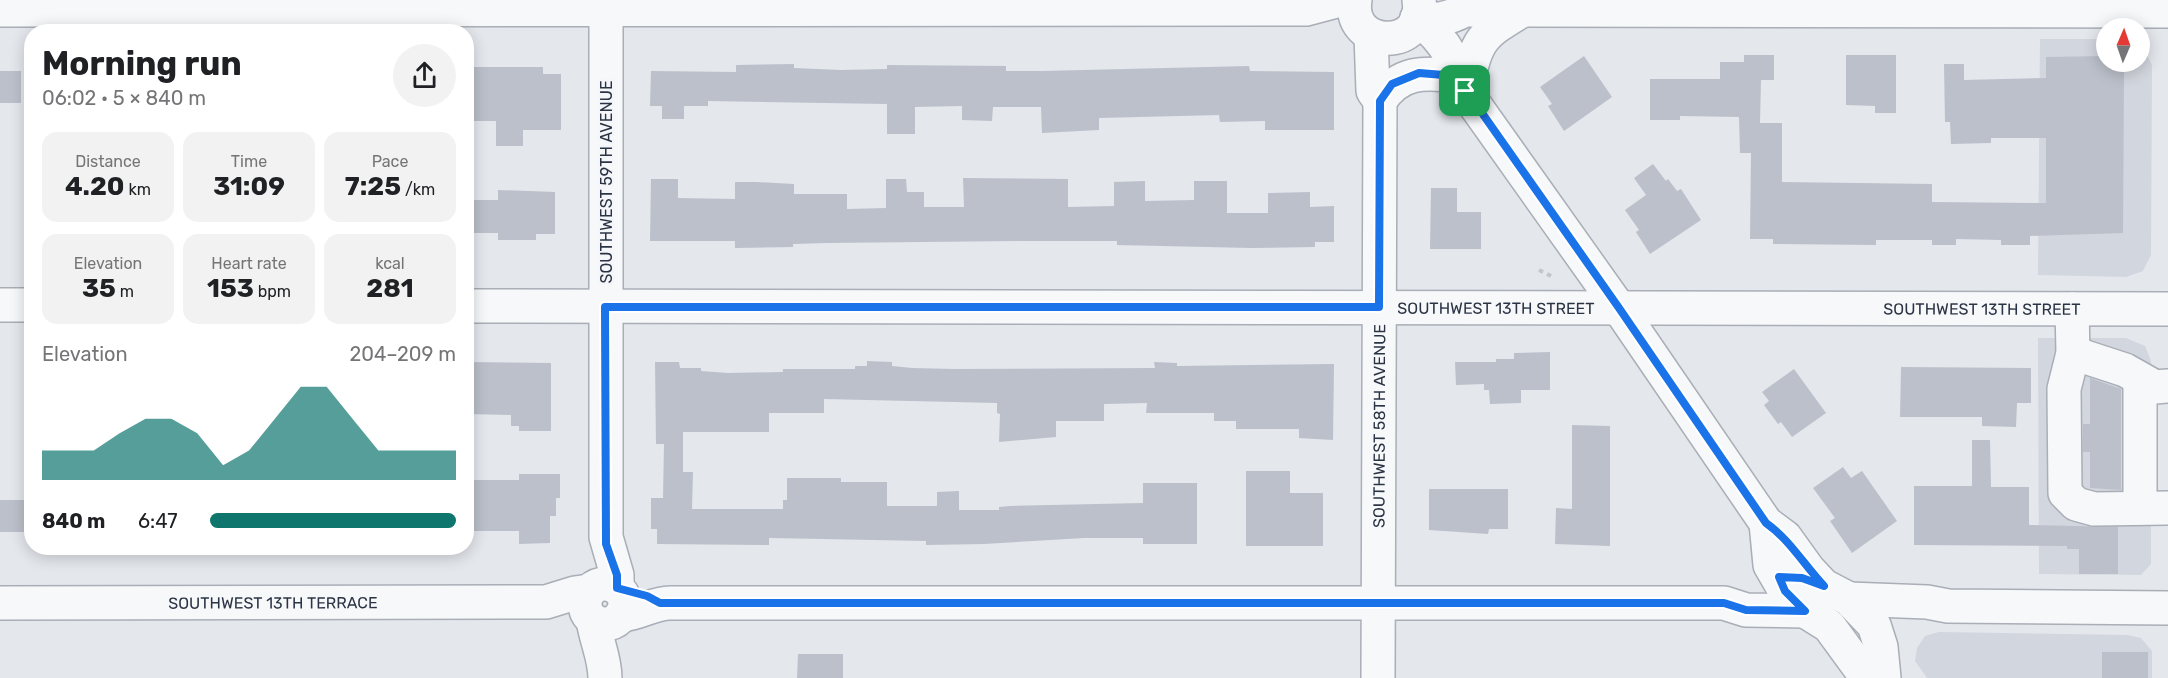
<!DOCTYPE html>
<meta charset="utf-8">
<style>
body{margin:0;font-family:Rubik,sans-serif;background:#f2f2f2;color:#202124;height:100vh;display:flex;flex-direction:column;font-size:22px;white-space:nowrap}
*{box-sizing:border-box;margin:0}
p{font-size:20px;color:#757577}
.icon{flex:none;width:33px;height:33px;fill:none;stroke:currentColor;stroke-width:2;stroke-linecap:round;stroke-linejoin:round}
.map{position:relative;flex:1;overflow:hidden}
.side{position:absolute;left:24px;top:24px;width:450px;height:531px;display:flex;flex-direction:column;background:#fff;border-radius:24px;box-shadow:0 3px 15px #0003}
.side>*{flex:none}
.needle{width:39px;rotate:2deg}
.buttons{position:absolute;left:2096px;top:18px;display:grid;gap:12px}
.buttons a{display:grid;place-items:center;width:54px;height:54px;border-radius:50%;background:#fff;box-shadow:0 3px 15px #0003;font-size:30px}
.pin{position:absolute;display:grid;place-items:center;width:51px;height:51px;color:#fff;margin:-26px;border-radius:12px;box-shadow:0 3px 9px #0006}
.round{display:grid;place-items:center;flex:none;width:63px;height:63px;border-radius:32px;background:#f2f2f2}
.head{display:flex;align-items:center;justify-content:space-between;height:102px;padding:0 18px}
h1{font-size:33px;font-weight:700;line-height:45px}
.metrics{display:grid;grid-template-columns:repeat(3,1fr);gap:9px;height:102px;padding:6px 18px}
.metrics div{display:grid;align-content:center;border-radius:15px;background:#f2f2f2;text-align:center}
.metrics b{font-size:26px;font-weight:700}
.metrics small{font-size:16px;font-weight:400}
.metrics p{font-size:16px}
.chart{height:168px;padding:12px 18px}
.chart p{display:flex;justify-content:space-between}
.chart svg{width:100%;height:108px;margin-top:6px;fill:#0f766e;opacity:.7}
ul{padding:0 18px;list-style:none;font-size:20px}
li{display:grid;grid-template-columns:96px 72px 1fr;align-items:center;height:45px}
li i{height:15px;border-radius:8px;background:#0f766e}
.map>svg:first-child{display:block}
.built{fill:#d2d6de}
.building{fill:#bbc0ca}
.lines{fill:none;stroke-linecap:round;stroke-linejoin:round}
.minor-casing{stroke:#a9aeb7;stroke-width:36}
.path{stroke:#c2c5cb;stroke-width:4;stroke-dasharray:4.5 4.5;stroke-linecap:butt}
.minor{stroke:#f7f8fa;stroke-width:33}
.route-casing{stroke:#fff;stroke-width:12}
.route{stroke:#1a73e8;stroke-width:8}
.labels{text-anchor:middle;stroke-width:5;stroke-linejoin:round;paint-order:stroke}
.street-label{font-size:16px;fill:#2b3445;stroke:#f4f6f9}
</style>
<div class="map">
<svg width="2168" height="678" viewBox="0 0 2168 678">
<rect width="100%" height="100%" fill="#e4e7ec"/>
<path class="built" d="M 2040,39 L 2106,39 L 2106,62 L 2139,62 L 2139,46 L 2144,49 L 2152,65 L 2151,255 L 2143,271 L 2126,277 L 2038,275 Z
M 2038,338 L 2126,338 L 2145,346 L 2151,361 L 2151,564 L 2141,575 L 2039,574 Z
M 1939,632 L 2127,635 L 2141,638 L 2152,651 L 2152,678 L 1927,678 L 1915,661 L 1917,648 L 1925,636 Z"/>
<path class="building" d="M 1744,55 L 1774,55 L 1774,80 L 1761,80 L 1760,123 L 1782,123 L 1782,182 L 1932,184 L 1932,202 L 2046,203 L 2046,138 L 1991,138 L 1991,143 L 1951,144 L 1950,122 L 1945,122 L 1944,64 L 1964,64 L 1964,80 L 2046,78 L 2046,57 L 2106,56 L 2106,62 L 2115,62 L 2124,72 L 2123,233 L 2030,236 L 2030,245 L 2001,245 L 2001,240 L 1956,239 L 1956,245 L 1932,245 L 1932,240 L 1876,240 L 1876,245 L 1773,244 L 1773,239 L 1750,239 L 1751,153 L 1740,153 L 1739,117 L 1680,116 L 1680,120 L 1650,120 L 1650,79 L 1720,79 L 1720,62 L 1744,62 Z
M 1846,55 L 1896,55 L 1896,113 L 1875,113 L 1875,106 L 1846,105 Z
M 1584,56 L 1612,97 L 1564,131 L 1548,106 L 1552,104 L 1540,87 Z
M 794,64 L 794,68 L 841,70 L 887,69 L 887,65 L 1006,66 L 1006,71 L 1042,71 L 1249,66 L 1250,71 L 1334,72 L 1334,130 L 1265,130 L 1265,121 L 1220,122 L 1219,115 L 1099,118 L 1099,130 L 1042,133 L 1041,107 L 993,107 L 992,121 L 962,120 L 962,106 L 915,107 L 915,134 L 887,134 L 887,104 L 708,101 L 708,106 L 684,106 L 684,119 L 662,119 L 662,106 L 650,106 L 651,71 L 736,72 L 736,65 Z
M 466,67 L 543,67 L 543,74 L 561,74 L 561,130 L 523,130 L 523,146 L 496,146 L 496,121 L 466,121 Z
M 0,71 L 21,71 L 21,103 L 0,103 Z
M 1653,164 L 1666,181 L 1668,179 L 1677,191 L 1681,189 L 1701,220 L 1650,254 L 1636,232 L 1639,230 L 1625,210 L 1646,195 L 1634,178 Z
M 963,178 L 1068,179 L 1068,207 L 1114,206 L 1114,182 L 1145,181 L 1145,201 L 1194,200 L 1194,181 L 1227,181 L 1227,213 L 1268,213 L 1268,193 L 1310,192 L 1310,207 L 1334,206 L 1334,242 L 1315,242 L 1315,247 L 1251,248 L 1117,245 L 1117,241 L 1023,241 L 827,243 L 793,244 L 793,247 L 735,248 L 735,241 L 650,241 L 651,179 L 678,179 L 678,198 L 735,199 L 735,182 L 757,182 L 794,184 L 794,194 L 847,194 L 847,209 L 886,208 L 886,179 L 906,179 L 907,192 L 924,192 L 924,207 L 964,207 Z
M 1431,188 L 1457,188 L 1457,212 L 1481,212 L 1481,249 L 1430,249 Z
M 498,190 L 555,192 L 555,234 L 536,234 L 536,240 L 498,240 L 498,233 L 466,233 L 466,200 L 498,200 Z
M 1550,352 L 1550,390 L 1521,390 L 1521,403 L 1490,404 L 1489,390 L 1484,390 L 1484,384 L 1456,385 L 1455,362 L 1496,362 L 1496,359 L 1514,359 L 1514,353 Z
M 867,361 L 892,362 L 892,366 L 912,368 L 954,369 L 1155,368 L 1154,362 L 1177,363 L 1177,366 L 1334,364 L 1333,440 L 1299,438 L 1299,429 L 1236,429 L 1236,421 L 1214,421 L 1214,413 L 1146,413 L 1147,403 L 1104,404 L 1104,421 L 1056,421 L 1056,437 L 999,442 L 1000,414 L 997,413 L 997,403 L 824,399 L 824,413 L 769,413 L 769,432 L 683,432 L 683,472 L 693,472 L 692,509 L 783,509 L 783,500 L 787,500 L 787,478 L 841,478 L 841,482 L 887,482 L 887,506 L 937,506 L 937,492 L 959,491 L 959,510 L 999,510 L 999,507 L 1010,506 L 1143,503 L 1143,483 L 1197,483 L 1197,544 L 1143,544 L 1143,538 L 1084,538 L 984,544 L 926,545 L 926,541 L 769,538 L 769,545 L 657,544 L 657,529 L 651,529 L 651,498 L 663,498 L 664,444 L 656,444 L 655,362 L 679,362 L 680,368 L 701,368 L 701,371 L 728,373 L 783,372 L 783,369 L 855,369 L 855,366 L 867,366 Z
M 466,362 L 551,363 L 551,431 L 519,431 L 519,426 L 511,426 L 511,415 L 466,414 Z
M 1901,367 L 2031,368 L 2031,403 L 2017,403 L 2016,427 L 1982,426 L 1982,417 L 1900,417 Z
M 1794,369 L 1826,413 L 1792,437 L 1781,422 L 1778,424 L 1764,405 L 1769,401 L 1762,392 Z
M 2090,378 L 2121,389 L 2121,490 L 2090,488 L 2090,452 L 2083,452 L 2083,424 L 2090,424 Z
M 1572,425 L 1610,426 L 1610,546 L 1555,544 L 1556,508 L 1572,509 Z
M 1972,440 L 1990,440 L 1991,487 L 2029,487 L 2029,525 L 2118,527 L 2118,574 L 2079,574 L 2079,549 L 2067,549 L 2067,546 L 1914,545 L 1914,486 L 1972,486 Z
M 1843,467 L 1851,478 L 1862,471 L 1897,521 L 1852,553 L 1830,521 L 1835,518 L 1813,488 Z
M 1246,471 L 1290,471 L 1290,493 L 1323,493 L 1323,546 L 1246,546 Z
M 519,474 L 560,474 L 560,498 L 556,498 L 556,516 L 550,516 L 550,543 L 519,544 L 519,531 L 466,531 L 466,480 L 519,480 Z
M 1429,489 L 1508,489 L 1508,529 L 1489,529 L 1488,534 L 1429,530 Z
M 0,500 L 32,500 L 32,532 L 0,532 Z
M 2102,652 L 2148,652 L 2148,678 L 2102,678 Z
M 798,654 L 843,654 L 843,678 L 797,678 Z"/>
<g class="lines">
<defs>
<g id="minor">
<path d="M 606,0 L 606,537 L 617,575 L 617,588"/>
<path d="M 1355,0 C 1347,50 1427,52 1419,0"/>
<path d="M 0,10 L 1306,9 L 1340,0"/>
<path d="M 1417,18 C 1431,29 1442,40 1450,55 C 1456,67 1457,78 1465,91 L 1619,308 L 1766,523 L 1785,537 L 1808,569 L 1824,586 L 1849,599 L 1874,625 L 1881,647 L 1884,678"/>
<path d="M 1417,18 C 1436,21 1448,19 1465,10 L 2168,11"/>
<path d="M 1371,35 L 1373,91 L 1380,101"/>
<path d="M 1465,91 C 1478,40 1477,37 1523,10"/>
<path d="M 0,305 L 32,305"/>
<path id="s1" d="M 466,306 L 2168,309"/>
<path d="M 2072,309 L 2073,353 L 2064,389 L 2065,493 L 2076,504 L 2094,509 L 2168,508"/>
<path d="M 2073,353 L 2125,370 L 2155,387 L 2168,386"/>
<path d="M 2140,379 L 2140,508"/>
<path d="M 1766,523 L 1770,565 L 1785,591 L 1805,611 L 1829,626 L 1867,678"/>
<circle cx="605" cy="604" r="20"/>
<path d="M 1849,599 L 1927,602 L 1948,606 L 2168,608"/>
<path id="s2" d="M 0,603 L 546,602 L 575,593 L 589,591"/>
<path d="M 621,615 C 639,614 653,603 670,603 L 1724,603 L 1746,610 L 1805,611"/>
<path d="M 593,620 C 596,640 605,658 605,678"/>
<path id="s3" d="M 1378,678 L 1380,101 C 1399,71 1424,72 1456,76"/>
</g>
</defs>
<use href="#minor" class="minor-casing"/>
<path class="path" d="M 1539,270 L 1555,278"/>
<use href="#minor" class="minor"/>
</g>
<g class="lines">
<defs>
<path id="route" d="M 1419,73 L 1456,76 L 1619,308 L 1766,523 C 1790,540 1804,565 1824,586 L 1802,578 L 1779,577 L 1785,591 L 1805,611 L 1746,610 L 1724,603 L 660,603 L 647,596 L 617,588 L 617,575 L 606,544 L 605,307 L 1379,307 L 1380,101 L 1392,84 Z"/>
</defs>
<use href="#route" class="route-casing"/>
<use href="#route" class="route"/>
</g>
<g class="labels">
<g class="street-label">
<text transform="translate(606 182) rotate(-90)" y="6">SOUTHWEST 59TH AVENUE</text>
<text dy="6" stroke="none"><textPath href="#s1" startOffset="1030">SOUTHWEST 13TH STREET</textPath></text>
<text dy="6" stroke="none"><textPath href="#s1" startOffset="1516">SOUTHWEST 13TH STREET</textPath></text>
<text dy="6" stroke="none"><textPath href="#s3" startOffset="252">SOUTHWEST 58TH AVENUE</textPath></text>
<text dy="6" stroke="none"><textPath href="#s2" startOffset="273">SOUTHWEST 13TH TERRACE</textPath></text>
</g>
</g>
</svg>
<div class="buttons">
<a><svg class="needle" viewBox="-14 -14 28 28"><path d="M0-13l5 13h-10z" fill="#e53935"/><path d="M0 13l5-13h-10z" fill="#757577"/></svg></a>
</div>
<div class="pin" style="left:1465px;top:91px;background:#1e9e55"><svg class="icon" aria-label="arrive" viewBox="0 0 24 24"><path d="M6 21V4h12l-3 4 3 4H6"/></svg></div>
<section class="side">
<div class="head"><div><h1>Morning run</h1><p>06:02 · 5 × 840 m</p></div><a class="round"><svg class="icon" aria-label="share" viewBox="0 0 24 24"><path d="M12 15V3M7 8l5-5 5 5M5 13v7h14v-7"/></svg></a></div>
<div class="metrics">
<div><p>Distance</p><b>4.20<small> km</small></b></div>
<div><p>Time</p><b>31:09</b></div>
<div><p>Pace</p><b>7:25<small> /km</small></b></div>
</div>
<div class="metrics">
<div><p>Elevation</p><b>35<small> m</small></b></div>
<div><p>Heart rate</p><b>153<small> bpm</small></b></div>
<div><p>kcal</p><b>281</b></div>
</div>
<div class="chart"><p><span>Elevation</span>204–209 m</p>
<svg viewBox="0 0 160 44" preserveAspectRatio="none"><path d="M0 44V32L10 32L20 32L30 25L40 19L50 19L60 25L70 38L80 32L90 19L100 6L110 6L120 19L130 32L140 32L150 32L160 32V44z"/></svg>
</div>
<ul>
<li><b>840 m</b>6:47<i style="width:100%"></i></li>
</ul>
</section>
</div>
